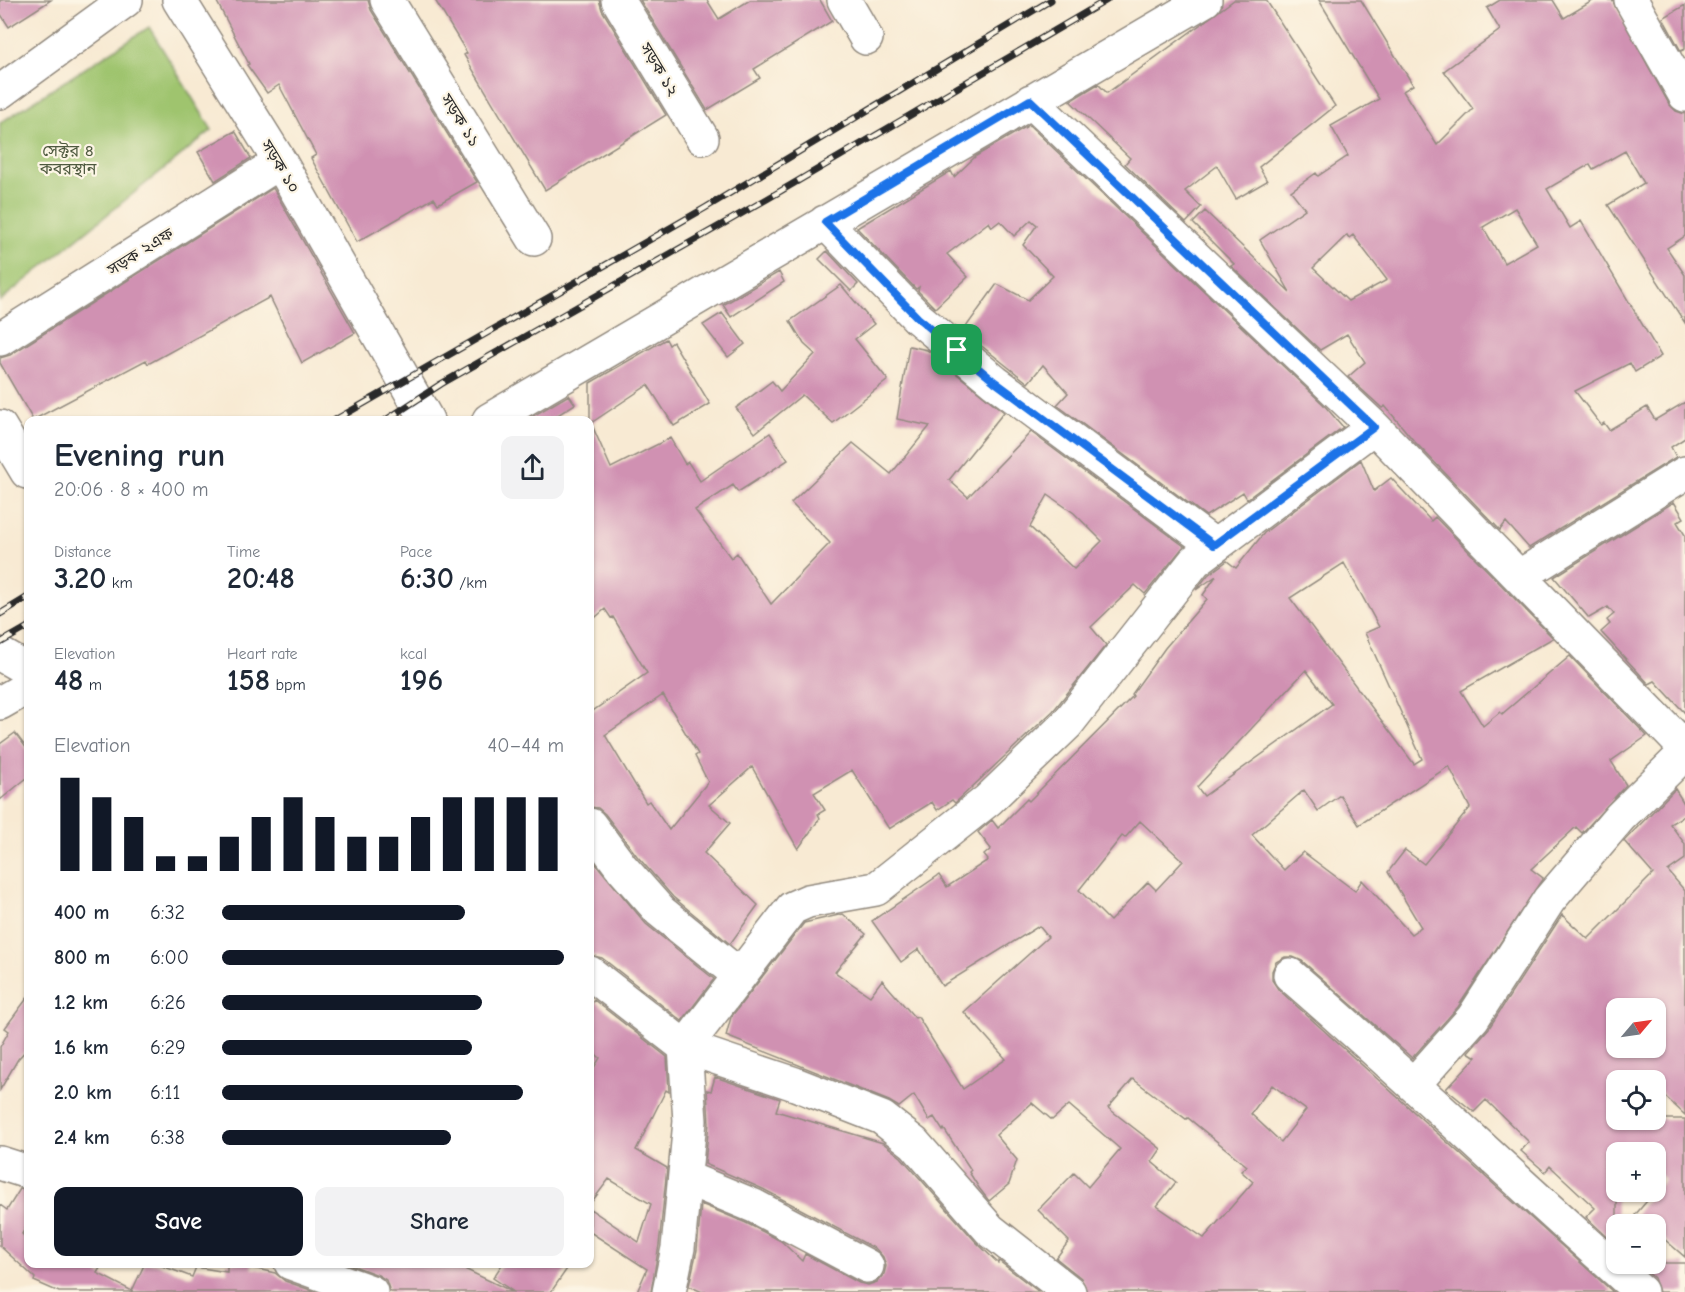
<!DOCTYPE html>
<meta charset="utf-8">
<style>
body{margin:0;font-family:"Comic Neue","Noto Sans Bengali",sans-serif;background:#f2f2f3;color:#1f2937;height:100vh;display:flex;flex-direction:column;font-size:22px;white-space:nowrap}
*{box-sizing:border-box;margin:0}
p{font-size:20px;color:#747a83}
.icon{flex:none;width:33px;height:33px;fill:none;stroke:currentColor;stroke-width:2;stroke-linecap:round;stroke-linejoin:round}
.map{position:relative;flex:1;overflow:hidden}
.side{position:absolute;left:24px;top:416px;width:570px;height:852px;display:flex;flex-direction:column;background:#fff;border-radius:12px;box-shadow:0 2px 4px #0004}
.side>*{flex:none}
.needle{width:39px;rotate:61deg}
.tools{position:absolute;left:1606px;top:998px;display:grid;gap:12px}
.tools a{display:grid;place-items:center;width:60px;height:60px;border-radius:12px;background:#fff;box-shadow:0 2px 4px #0004;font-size:30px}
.pin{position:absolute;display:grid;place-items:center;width:51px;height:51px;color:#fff;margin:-26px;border-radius:12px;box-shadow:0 3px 9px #0006}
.round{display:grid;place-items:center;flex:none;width:63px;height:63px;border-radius:12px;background:#f2f2f3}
.headline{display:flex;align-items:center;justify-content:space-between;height:102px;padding:0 30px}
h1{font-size:33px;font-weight:800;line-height:45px}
.figures{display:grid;grid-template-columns:repeat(3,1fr);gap:9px;height:102px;padding:6px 30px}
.figures div{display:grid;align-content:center}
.figures b{font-size:30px;font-weight:800}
.figures small{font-size:16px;font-weight:400}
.figures p{font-size:16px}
.chart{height:168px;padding:12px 30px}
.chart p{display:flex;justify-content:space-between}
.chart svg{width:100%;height:108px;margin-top:6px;stroke:#111827;stroke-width:6}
.cta{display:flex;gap:12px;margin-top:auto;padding:12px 30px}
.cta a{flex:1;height:69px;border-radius:12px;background:#111827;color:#fff;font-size:24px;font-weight:800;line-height:69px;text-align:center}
.cta a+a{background:#f2f2f3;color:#1f2937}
ul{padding:0 30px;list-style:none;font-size:20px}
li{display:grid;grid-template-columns:96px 72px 1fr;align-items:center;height:45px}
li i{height:15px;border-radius:8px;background:#111827}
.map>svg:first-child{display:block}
.green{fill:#9fc46e;stroke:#65784c;stroke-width:1.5}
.building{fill:#d091b2;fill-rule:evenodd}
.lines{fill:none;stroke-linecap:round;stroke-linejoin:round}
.minor-casing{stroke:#928a7f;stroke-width:36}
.minor{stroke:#fff;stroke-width:33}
.rail-casing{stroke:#2b2b2b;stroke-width:7}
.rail{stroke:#fcf5e5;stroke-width:4.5;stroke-dasharray:14;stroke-linecap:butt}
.route-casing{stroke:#fff;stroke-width:12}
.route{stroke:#1a73e8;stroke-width:8}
.labels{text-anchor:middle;stroke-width:4.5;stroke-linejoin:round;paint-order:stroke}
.street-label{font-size:16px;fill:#2b2b2b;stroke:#fcf5e5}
.park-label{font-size:16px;fill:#4e593f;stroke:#fcf5e5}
</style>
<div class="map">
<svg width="1685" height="1292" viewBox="0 0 1685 1292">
<rect width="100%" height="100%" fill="#fcf5e5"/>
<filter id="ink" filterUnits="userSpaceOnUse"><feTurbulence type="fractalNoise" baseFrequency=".0167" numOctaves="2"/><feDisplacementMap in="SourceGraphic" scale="12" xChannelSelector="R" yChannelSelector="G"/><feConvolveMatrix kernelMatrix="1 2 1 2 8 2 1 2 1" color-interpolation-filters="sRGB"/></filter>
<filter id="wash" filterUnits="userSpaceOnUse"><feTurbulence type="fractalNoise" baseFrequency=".008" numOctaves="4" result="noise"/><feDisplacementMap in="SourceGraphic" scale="24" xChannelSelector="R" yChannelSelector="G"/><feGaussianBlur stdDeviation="1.35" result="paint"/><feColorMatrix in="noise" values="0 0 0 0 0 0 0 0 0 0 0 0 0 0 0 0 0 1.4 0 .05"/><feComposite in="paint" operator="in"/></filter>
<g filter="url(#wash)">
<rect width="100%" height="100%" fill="#f8ead3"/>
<path class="green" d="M 149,27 L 212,130 L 0,301 L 0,123 Z"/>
<g id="blocks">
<path class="building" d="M 0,0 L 51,0 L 9,27 L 0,13 Z
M 216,0 L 368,0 L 371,10 L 477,182 L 438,204 L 434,198 L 357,242 L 311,158 L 316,155 L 279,85 L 267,93 L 247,65 L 249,64 Z
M 435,0 L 599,0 L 602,10 L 666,115 L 545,190 L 464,55 L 467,53 Z
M 640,0 L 707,0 L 719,19 L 750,0 L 820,0 L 832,21 L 754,69 L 760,78 L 707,110 Z
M 1234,0 L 1266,0 L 1335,106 L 1259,167 L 1267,181 L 1236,199 L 1217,166 L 1185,191 L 1201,207 L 1186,223 L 1125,164 L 1130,158 L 1070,101 L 1098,84 L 1107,93 Z
M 1319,0 L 1361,0 L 1413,85 L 1403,91 L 1437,145 L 1473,109 L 1444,71 L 1500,30 L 1487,8 L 1500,0 L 1553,0 L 1564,18 L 1594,0 L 1612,0 L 1669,104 L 1676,111 L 1685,114 L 1685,236 L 1667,248 L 1685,275 L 1685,323 L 1608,205 L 1644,183 L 1625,151 L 1593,169 L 1590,164 L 1547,189 L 1570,228 L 1581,221 L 1661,356 L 1635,372 L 1630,363 L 1575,391 L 1601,425 L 1604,423 L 1609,430 L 1647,407 L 1655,420 L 1685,402 L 1685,438 L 1671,447 L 1676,457 L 1529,548 L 1506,522 L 1500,530 L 1414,441 L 1385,406 L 1382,408 L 1348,377 L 1365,362 L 1347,334 L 1320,350 L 1231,266 L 1234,264 L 1193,223 L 1205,211 L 1290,292 L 1260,240 L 1305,209 L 1291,191 L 1316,173 L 1318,176 L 1348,156 L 1331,126 L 1379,99 ZM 1515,208 L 1537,244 L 1504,263 L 1483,227 ZM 1347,235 L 1349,238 L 1353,235 L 1387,280 L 1348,301 L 1313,268 Z
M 1685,5 L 1685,49 L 1681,51 L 1663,18 Z
M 1029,125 L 1323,404 L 1343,427 L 1247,499 L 1243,492 L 1206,516 L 1057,405 L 1068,393 L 1043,365 L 1028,383 L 963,331 L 997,284 L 1028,300 L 1053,276 L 1023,245 L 1037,225 L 1031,220 L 1014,236 L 1000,221 L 992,227 L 989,222 L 947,254 L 968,277 L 935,308 L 918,291 L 919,287 L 916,289 L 857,228 L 951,171 L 954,177 L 976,156 Z
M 235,131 L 251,158 L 215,181 L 198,152 Z
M 273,188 L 355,333 L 302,363 L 270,297 L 148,364 L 146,360 L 33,420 L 0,363 L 0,358 L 10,355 Z
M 827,251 L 858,284 L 851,291 L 819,259 Z
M 779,272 L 784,282 L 731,317 L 723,305 Z
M 841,285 L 874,324 L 855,339 L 888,380 L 833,423 L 802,395 L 755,433 L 736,408 L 772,381 L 780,391 L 815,354 L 804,344 L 790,321 Z
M 722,313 L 745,344 L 728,357 L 703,325 Z
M 666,339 L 669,345 L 673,342 L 710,404 L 674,426 L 648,385 L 591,423 L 611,468 L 670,438 L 685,464 L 688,462 L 700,481 L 770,433 L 788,460 L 738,492 L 733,485 L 695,510 L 731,558 L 737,553 L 771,604 L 830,543 L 791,503 L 853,443 L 891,474 L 930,426 L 897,419 L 909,346 L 927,350 L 1004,412 L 949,480 L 968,497 L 1031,432 L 1184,546 L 1145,594 L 1135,585 L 1091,627 L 1106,645 L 1053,711 L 955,803 L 952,800 L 937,810 L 932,802 L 889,829 L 852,770 L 814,793 L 825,810 L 818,814 L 820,818 L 798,849 L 752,767 L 709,805 L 730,823 L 704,853 L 758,905 L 730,944 L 673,897 L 637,856 L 605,814 L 598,808 L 590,807 L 590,713 L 647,673 L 613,617 L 611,618 L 605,609 L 590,622 L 590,383 ZM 1048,495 L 1074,513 L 1102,541 L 1074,569 L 1030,527 ZM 663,695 L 698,754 L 695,756 L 708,782 L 669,830 L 649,801 L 646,803 L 605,735 Z
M 569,395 L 575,404 L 550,420 L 526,420 Z
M 1361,460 L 1374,491 L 1391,478 L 1431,521 L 1435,517 L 1553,638 L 1461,691 L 1483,726 L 1500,712 L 1502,714 L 1570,656 L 1647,736 L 1611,761 L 1626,785 L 1582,833 L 1576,827 L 1531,869 L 1543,878 L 1458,1007 L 1412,1058 L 1302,961 L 1293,957 L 1285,957 L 1276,962 L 1272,971 L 1272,980 L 1278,989 L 1613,1292 L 1087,1292 L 1081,1278 L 1056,1258 L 1069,1241 L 1038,1210 L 1074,1173 L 1088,1187 L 1120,1149 L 1069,1105 L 1052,1120 L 1032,1103 L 996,1135 L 1017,1160 L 1009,1184 L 989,1201 L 979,1188 L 969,1172 L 971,1170 L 944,1129 L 943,1131 L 934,1117 L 929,1120 L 914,1095 L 899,1107 L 889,1101 L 726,1036 L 731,1017 L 804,923 L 843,914 L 866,934 L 835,972 L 870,996 L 882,980 L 915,1018 L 918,1017 L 963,1089 L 1006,1059 L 964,1012 L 1048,937 L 1039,926 L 942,986 L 919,949 L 901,962 L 872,921 L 939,875 L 947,887 L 988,860 L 984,855 L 991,849 L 978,832 L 992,820 L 998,828 L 1027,799 L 1029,801 L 1133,696 L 1132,694 L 1165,648 L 1207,599 L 1203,595 L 1216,576 L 1196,590 L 1208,575 L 1227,561 L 1236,568 L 1264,533 ZM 1344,563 L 1379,627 L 1365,633 L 1422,759 L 1414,764 L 1290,598 ZM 1306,670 L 1332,704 L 1204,796 L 1197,787 ZM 1449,766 L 1470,808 L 1424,864 L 1405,850 L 1388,872 L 1421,927 L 1411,934 L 1362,880 L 1355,891 L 1303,852 L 1284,870 L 1252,835 L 1304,790 L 1318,811 L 1340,795 L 1359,825 ZM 1140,821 L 1183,861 L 1156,890 L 1148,882 L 1110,921 L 1079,890 L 1122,836 L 1125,838 ZM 1133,1079 L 1186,1119 L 1188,1118 L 1247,1166 L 1241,1171 L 1253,1182 L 1204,1238 L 1157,1206 L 1176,1182 L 1152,1162 L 1161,1149 L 1108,1108 ZM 1272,1085 L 1306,1110 L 1281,1142 L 1251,1114 Z
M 1674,502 L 1684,518 L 1677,522 L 1685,535 L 1685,713 L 1655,681 L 1649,684 L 1601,632 L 1610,624 L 1607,620 L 1614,614 L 1608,607 L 1589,618 L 1554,577 Z
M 15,733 L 28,750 L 28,777 L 0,800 L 0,744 Z
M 1675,789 L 1685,805 L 1685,815 L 1670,824 L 1685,844 L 1685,859 L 1668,871 L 1685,891 L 1685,1115 L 1656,1088 L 1656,1080 L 1617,1080 L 1617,1119 L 1685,1119 L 1685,1257 L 1656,1232 L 1656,1224 L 1646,1224 L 1635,1215 L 1665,1180 L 1656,1172 L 1656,1152 L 1617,1152 L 1617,1246 L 1586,1217 L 1595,1208 L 1550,1166 L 1545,1172 L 1521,1151 L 1529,1142 L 1486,1100 L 1474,1112 L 1446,1089 L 1476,1057 L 1468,1052 L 1489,1028 L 1562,915 L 1588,939 L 1653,874 L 1624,841 ZM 1617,1008 L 1656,1008 L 1656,1047 L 1617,1047 Z
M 590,857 L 646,924 L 714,979 L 682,1021 L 602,958 L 590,955 Z
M 28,997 L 28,1048 L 18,1059 L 0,1090 L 0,1047 L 9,1031 L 5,1028 Z
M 594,1000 L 667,1057 L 669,1092 L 666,1090 L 636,1150 L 667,1168 L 659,1245 L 651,1292 L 637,1292 L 647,1269 L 590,1232 L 590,1209 L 639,1242 L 651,1204 L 609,1179 L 590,1204 L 590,1074 L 600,1058 L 590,1049 L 590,1006 Z
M 715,1077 L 780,1099 L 776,1111 L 883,1143 L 901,1157 L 976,1242 L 998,1263 L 999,1261 L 1039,1292 L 702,1292 L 689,1286 L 697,1250 L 701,1204 L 746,1223 L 781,1241 L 802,1261 L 805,1254 L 859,1283 L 868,1285 L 877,1282 L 884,1274 L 886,1266 L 883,1257 L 876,1249 L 763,1189 L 705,1164 L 709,1123 L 707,1090 L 711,1091 Z
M 20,1189 L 28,1190 L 28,1224 L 22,1234 L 28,1240 L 28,1263 L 103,1263 L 97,1273 L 132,1291 L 145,1263 L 154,1263 L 192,1277 L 196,1267 L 227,1272 L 227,1263 L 252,1263 L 252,1268 L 275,1273 L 285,1281 L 316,1292 L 59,1292 L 34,1281 L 35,1278 L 0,1246 L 0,1205 L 7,1210 Z
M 346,1263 L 452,1263 L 513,1292 L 390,1292 L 386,1280 L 378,1275 Z
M 503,1263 L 571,1263 L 551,1292 L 514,1292 L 493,1278 Z
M 1637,1263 L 1685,1263 L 1685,1292 L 1659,1292 L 1654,1278 Z"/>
</g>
</g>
<g filter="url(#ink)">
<use href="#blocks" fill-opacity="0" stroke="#928a7f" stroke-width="1.5"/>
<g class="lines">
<defs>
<path id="minor" d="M 179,0 L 280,162 L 427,420
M 387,0 L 534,239
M 618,0 L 702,138
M 844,0 L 866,38
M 1631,0 L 1685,95
M 0,92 L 126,0
M 1031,101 L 1374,427
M 825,222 L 918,318 L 995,382 L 1214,545
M 0,339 L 280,162
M 489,420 L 1205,0
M 0,427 L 27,472
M 1520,576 L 1685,473
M 0,654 L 28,670
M 0,703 L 28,687
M 590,825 L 622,868 L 660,911 L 739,975
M 590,973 L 685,1047 L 795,1084 L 882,1118 L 914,1143 L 990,1230 L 1069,1292
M 1290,975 C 1409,1078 1523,1188 1641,1292
M 1413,1085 L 1473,1018 L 1549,900 L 1620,817 L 1685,753
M 0,1163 L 28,1172
M 686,1178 L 754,1206 L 867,1266
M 291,1263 L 371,1292
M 669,1292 L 678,1248 L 690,1121 L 685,1047 L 792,908 L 808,901 L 876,889 L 988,800 L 1067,724 L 1195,561 L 1374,427 L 1685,748"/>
</defs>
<use href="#minor" class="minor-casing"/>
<use href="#minor" class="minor"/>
<defs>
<path id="rail" d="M 335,420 L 705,208 L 1051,0
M 386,420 L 441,384 L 767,199 L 1107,0
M 0,614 L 28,597
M 0,643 L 28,627"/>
</defs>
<use href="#rail" class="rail-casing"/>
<use href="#rail" class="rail"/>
</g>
</g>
<g class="lines" filter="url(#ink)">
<defs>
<path id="route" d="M 1030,100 L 1374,427 L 1214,545 L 995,382 L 918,318 L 825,222 Z"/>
</defs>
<use href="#route" class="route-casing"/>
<use href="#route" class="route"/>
</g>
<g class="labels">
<g class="street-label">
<text transform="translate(660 69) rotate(59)" y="6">সড়ক ১২</text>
<text transform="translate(461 120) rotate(58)" y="6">সড়ক ১১</text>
<text transform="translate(281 166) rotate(59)" y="6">সড়ক ১০</text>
<text transform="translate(140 251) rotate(-32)" y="6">সড়ক ২এফ</text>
</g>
<g class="park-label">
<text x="68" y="156">সেক্টর ৪<tspan x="68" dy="18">কবরস্থান</tspan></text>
</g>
</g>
</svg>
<div class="tools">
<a><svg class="needle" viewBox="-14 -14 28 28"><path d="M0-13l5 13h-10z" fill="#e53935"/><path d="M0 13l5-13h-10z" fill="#747a83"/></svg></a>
<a><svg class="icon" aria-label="locate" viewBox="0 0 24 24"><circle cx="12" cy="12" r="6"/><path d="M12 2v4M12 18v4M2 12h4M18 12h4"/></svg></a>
<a>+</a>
<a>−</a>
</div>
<div class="pin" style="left:957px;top:350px;background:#1e9e55"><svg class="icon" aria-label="arrive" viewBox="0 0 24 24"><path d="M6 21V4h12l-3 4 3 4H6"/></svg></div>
<section class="side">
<div class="headline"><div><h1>Evening run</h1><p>20:06 · 8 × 400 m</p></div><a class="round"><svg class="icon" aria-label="share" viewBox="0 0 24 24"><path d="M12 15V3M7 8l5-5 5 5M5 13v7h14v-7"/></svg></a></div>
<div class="figures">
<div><p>Distance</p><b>3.20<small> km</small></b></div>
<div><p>Time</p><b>20:48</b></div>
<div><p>Pace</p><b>6:30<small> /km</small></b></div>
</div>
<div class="figures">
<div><p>Elevation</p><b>48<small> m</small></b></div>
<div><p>Heart rate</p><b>158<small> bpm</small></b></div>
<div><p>kcal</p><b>196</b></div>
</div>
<div class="chart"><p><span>Elevation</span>40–44 m</p>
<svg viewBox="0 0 160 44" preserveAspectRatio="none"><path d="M5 44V6M15 44V14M25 44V22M35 44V38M45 44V38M55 44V30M65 44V22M75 44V14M85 44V22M95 44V30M105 44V30M115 44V22M125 44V14M135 44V14M145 44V14M155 44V14"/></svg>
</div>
<ul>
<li><b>400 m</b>6:32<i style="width:71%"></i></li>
<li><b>800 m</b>6:00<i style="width:100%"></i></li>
<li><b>1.2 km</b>6:26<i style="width:76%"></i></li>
<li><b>1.6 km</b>6:29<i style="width:73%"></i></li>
<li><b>2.0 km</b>6:11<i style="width:88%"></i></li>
<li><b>2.4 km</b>6:38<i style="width:67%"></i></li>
</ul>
<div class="cta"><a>Save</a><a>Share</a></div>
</section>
</div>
